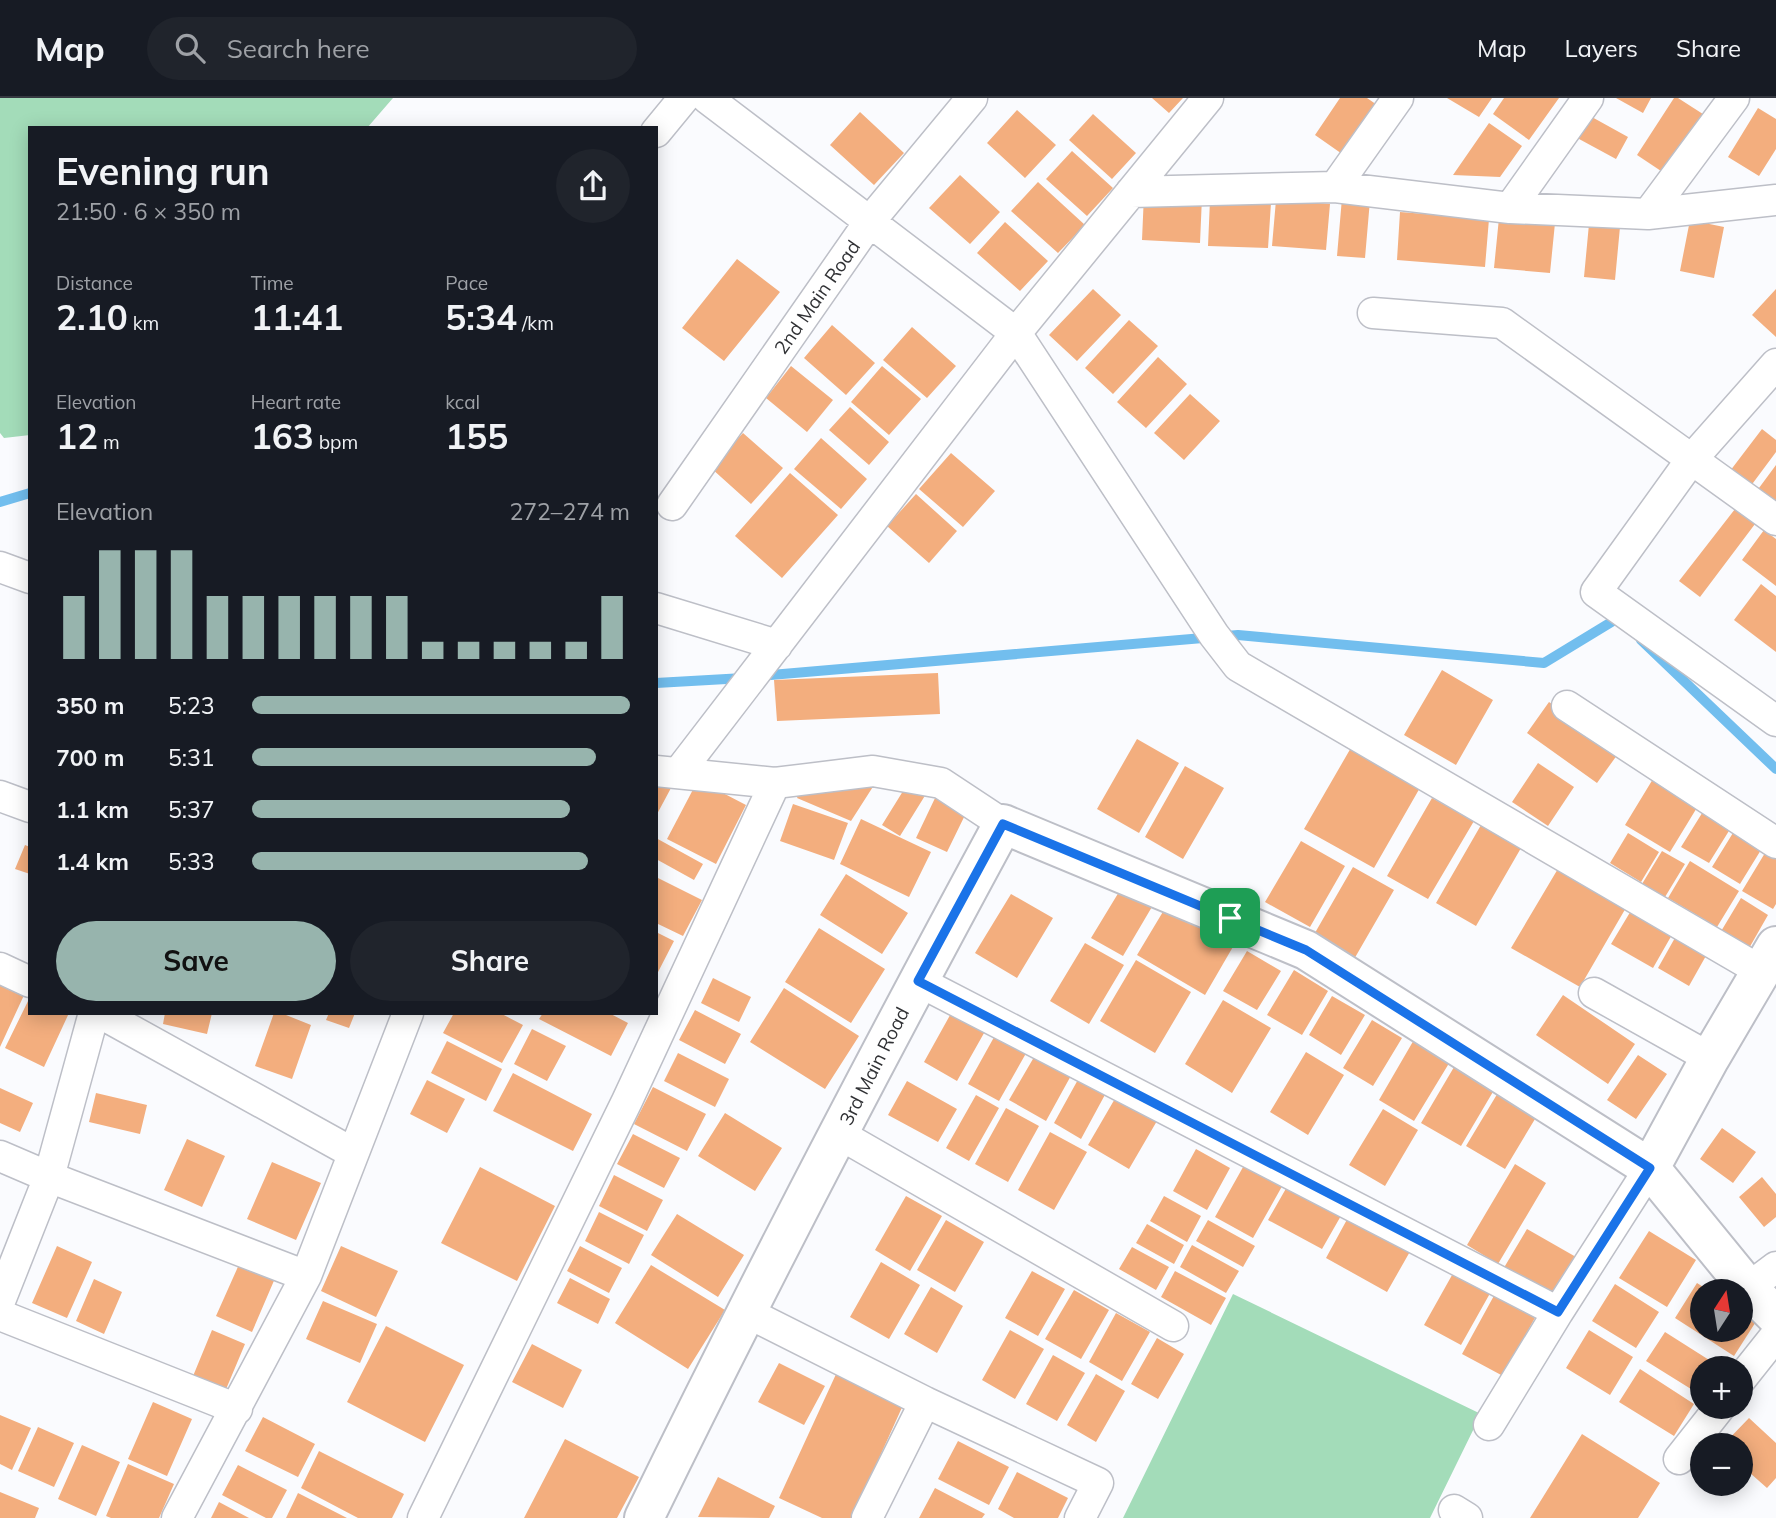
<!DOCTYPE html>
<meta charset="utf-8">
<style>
body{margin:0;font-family:Mulish,sans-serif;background:#20242c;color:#f1f3f6;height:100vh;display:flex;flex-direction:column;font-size:26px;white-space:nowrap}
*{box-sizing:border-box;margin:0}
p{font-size:23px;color:#9ea1a6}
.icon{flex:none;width:38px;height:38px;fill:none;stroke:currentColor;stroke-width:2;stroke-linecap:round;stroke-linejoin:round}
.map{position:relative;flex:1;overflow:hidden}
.drawer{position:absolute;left:28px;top:28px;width:630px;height:889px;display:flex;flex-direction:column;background:#171b24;border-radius:0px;box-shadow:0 4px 18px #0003}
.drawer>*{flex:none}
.needle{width:46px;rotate:12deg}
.tools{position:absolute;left:1690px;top:1181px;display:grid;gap:14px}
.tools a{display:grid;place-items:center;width:63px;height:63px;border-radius:50%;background:#171b24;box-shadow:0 4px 18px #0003;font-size:35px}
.pin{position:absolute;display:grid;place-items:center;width:60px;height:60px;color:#fff;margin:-30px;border-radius:14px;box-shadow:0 4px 10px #0006}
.round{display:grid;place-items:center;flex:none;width:74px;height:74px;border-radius:37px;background:#20242c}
.head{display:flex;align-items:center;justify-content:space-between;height:119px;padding:0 28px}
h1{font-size:38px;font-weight:700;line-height:52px}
.stats{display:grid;grid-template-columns:repeat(3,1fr);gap:10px;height:119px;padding:7px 28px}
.stats div{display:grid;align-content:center}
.stats b{font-size:35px;font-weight:700}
.stats small{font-size:19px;font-weight:400}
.stats p{font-size:19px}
.chart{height:196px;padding:14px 28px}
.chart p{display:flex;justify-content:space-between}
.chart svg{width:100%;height:126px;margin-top:7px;stroke:#97b4ad;stroke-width:6}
.primary-button{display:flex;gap:14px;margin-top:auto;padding:14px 28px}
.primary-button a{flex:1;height:80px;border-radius:42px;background:#97b4ad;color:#111;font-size:28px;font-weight:700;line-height:80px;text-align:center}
.primary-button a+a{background:#20242c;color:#f1f3f6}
ul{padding:0 28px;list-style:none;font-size:23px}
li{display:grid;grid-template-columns:112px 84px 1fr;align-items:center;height:52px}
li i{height:18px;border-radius:9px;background:#97b4ad}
header{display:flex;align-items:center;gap:42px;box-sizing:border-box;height:98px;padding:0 35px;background:#171b24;border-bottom:2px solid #363941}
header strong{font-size:33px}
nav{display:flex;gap:38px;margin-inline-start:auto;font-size:24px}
.search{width:490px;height:63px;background:#20242c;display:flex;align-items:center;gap:18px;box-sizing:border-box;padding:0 24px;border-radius:38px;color:#9ea1a6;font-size:26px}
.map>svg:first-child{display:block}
.green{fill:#a3dcb9}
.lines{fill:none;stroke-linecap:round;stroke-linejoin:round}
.stream{stroke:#72beee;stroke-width:10}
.building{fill:#f3ae7e}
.street-casing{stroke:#bdbfc7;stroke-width:33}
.secondary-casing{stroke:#bdbfc7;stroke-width:42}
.street{stroke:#fff;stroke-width:30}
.secondary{stroke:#fff;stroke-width:38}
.route-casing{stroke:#fff;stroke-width:14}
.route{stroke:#1a73e8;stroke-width:9}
.labels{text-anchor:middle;stroke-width:7;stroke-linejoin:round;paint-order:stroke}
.street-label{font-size:19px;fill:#313235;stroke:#fff}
</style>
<header>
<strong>Map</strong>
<div class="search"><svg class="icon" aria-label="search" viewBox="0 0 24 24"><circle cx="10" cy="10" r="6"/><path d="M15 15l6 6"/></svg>Search here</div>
<nav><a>Map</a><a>Layers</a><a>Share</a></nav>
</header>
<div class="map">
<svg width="1776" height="1420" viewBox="0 0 1776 1420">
<rect width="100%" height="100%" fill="#fafbfe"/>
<path class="green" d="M 0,0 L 393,0 L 367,30 L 30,30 L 30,337 L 4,340 L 0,335 Z
M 1233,1196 L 1481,1316 L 1430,1420 L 1123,1420 Z"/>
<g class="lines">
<path class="stream" d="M 0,404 L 30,395
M 1641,542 L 1776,671
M 760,578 L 1238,537 L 1544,565 L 1618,520 L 1622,524
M 656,585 L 744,580"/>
</g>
<path class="building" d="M 1152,0 L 1183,0 L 1169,15 Z
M 1340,0 L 1367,0 L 1380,9 L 1345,58 L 1315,37 Z
M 1447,0 L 1492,0 L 1479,19 Z
M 1504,0 L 1559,0 L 1529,42 L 1493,16 Z
M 1616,0 L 1651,0 L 1643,15 Z
M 1674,0 L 1678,0 L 1706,18 L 1667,77 L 1637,57 Z
M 1758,10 L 1776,21 L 1776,51 L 1759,78 L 1728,59 Z
M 1017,12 L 1056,47 L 1025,80 L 987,45 Z
M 1581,13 L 1628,39 L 1616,61 L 1568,35 Z
M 860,14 L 904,55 L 874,87 L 830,47 Z
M 1093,16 L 1136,55 L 1112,81 L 1069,42 Z
M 1489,25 L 1522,48 L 1500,79 L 1453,77 Z
M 1072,53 L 1113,90 L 1087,118 L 1046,81 Z
M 960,77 L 1000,114 L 970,146 L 929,110 Z
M 1038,84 L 1085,127 L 1058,155 L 1011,113 Z
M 1144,96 L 1202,99 L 1200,145 L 1142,142 Z
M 1342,100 L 1370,102 L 1365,160 L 1337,158 Z
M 1210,102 L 1271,105 L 1268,150 L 1208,148 Z
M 1276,102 L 1330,106 L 1326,152 L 1272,148 Z
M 1400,114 L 1489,121 L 1485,169 L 1397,162 Z
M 1499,120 L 1555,125 L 1550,175 L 1494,170 Z
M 1690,122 L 1724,129 L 1714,180 L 1680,173 Z
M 1005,124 L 1048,163 L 1020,193 L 977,155 Z
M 1589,126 L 1620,129 L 1615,182 L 1584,179 Z
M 737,161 L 780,194 L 724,263 L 682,230 Z
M 1093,191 L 1121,217 L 1077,263 L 1049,237 Z
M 1776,191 L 1776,239 L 1752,217 Z
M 1129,222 L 1158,248 L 1113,296 L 1085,270 Z
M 832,227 L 875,265 L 846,297 L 804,260 Z
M 912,229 L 956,268 L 927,300 L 883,262 Z
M 1158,259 L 1187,286 L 1146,330 L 1117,304 Z
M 791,268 L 833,302 L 807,334 L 766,300 Z
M 882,268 L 921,301 L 889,337 L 851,304 Z
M 1190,296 L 1220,323 L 1184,362 L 1154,335 Z
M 850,309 L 889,344 L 869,367 L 829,332 Z
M 1762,331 L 1776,342 L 1776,354 L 1750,389 L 1730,373 Z
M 743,335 L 783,370 L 751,406 L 711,370 Z
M 821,340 L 867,381 L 841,411 L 794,371 Z
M 951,355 L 995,393 L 963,429 L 919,391 Z
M 1776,367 L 1776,410 L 1756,394 Z
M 790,375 L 838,417 L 782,480 L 735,438 Z
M 916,396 L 957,433 L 929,465 L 887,428 Z
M 1735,411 L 1755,426 L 1700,499 L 1679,483 Z
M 1764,432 L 1776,441 L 1776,488 L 1742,462 Z
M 1761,486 L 1776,498 L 1776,554 L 1734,522 Z
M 1442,572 L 1493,602 L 1456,667 L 1404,637 Z
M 938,575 L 940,616 L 777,623 L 774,582 Z
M 1549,604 L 1620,653 L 1597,685 L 1527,635 Z
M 1137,641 L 1179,665 L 1139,735 L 1097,711 Z
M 1352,648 L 1421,688 L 1374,770 L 1304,731 Z
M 1538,665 L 1574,689 L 1548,728 L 1512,704 Z
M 1185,668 L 1224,690 L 1183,761 L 1145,739 Z
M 1656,676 L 1701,703 L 1670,754 L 1625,727 Z
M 698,682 L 746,707 L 716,766 L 667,741 Z
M 656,683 L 671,690 L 656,718 Z
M 876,684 L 851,723 L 797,700 L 803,686 Z
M 908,685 L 926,696 L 900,738 L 882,727 Z
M 936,698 L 967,713 L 947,754 L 916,740 Z
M 1432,700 L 1474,723 L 1428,801 L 1387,778 Z
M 793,706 L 848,725 L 834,762 L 780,743 Z
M 1704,712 L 1732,728 L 1709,765 L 1681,749 Z
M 861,721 L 931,754 L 909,799 L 840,766 Z
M 1481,727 L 1521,750 L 1476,828 L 1436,805 Z
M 1736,730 L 1764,747 L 1740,786 L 1712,769 Z
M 1628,735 L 1659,754 L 1641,784 L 1610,765 Z
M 656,740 L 703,766 L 694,782 L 656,761 Z
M 1301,743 L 1345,768 L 1310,829 L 1265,804 Z
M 25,747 L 30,749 L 30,776 L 15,771 Z
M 1768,750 L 1776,755 L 1776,806 L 1773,811 L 1742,793 Z
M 1662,753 L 1685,766 L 1665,799 L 1642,786 Z
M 1690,763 L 1739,793 L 1717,829 L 1668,800 Z
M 1353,769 L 1394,792 L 1353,863 L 1312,840 Z
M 1559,769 L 1627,808 L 1580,889 L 1511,850 Z
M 846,776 L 908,815 L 882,856 L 820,817 Z
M 656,779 L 702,802 L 683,838 L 656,825 Z
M 1125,784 L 1156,802 L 1123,858 L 1091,840 Z
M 1011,796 L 1053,820 L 1017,880 L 975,855 Z
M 1741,800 L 1768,817 L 1748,852 L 1720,835 Z
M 1167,807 L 1234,847 L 1205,897 L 1137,857 Z
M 1632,811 L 1673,835 L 1653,870 L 1611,846 Z
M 819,830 L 885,871 L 851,925 L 785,884 Z
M 656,834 L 674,843 L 656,878 Z
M 1676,838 L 1707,856 L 1689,888 L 1658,870 Z
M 1085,845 L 1124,867 L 1089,926 L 1050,903 Z
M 1247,853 L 1281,873 L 1257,912 L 1223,893 Z
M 1136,862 L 1191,894 L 1155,955 L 1100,923 Z
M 1294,872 L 1328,893 L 1302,937 L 1267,917 Z
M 713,880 L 751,899 L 739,924 L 701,905 Z
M 0,884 L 25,895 L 0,949 Z
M 784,890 L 859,938 L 825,991 L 750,944 Z
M 1563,897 L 1635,946 L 1608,986 L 1536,937 Z
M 1332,898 L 1365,917 L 1341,957 L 1309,937 Z
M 30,899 L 30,915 L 69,915 L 44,969 L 5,950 Z
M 1223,902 L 1271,930 L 1232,995 L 1185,966 Z
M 954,910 L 988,928 L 957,983 L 924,964 Z
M 695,912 L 741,936 L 725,966 L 679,942 Z
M 165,915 L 212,915 L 207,936 L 163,926 Z
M 274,915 L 281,915 L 311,927 L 292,981 L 255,968 Z
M 329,915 L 355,915 L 349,930 L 326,922 Z
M 454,915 L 500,915 L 523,927 L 502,965 L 443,935 Z
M 543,915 L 609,915 L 628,925 L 611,958 L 539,921 Z
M 1372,922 L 1402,940 L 1373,988 L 1343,970 Z
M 532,931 L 566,948 L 547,983 L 514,966 Z
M 998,932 L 1029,950 L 999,1003 L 968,986 Z
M 1415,940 L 1451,962 L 1414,1023 L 1379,1002 Z
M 447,943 L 502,971 L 486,1003 L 431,975 Z
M 1037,954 L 1073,974 L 1046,1023 L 1009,1002 Z
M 1306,954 L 1344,977 L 1308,1037 L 1270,1014 Z
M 678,955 L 729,981 L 715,1009 L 664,983 Z
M 1638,957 L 1667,976 L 1636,1021 L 1607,1002 Z
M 1457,964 L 1497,987 L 1461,1048 L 1421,1025 Z
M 513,975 L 592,1016 L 573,1053 L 493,1013 Z
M 1080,978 L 1107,993 L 1081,1041 L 1054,1025 Z
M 427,982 L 465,1001 L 447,1035 L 410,1016 Z
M 907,983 L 957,1011 L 938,1044 L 888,1017 Z
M 1502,988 L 1541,1011 L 1505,1071 L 1466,1048 Z
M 653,989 L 706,1016 L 687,1053 L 634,1026 Z
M 0,990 L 33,1005 L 20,1034 L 0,1025 Z
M 1120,992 L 1161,1016 L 1129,1071 L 1088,1047 Z
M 96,995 L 147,1007 L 140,1036 L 89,1024 Z
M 976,997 L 999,1010 L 969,1063 L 946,1050 Z
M 1006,1010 L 1039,1028 L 1008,1084 L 975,1066 Z
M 1383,1011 L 1418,1032 L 1385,1088 L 1349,1067 Z
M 725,1015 L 782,1050 L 755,1093 L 698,1058 Z
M 1722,1030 L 1756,1054 L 1733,1085 L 1700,1061 Z
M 1050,1034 L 1087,1054 L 1054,1112 L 1018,1092 Z
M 633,1036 L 680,1060 L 664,1090 L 617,1066 Z
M 187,1041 L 225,1058 L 202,1109 L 164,1092 Z
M 1196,1051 L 1230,1070 L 1207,1112 L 1173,1093 Z
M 1247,1062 L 1285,1083 L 1253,1140 L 1215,1119 Z
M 272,1064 L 321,1085 L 296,1142 L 247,1121 Z
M 1515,1066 L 1546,1085 L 1498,1166 L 1467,1147 Z
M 480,1069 L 555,1108 L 517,1183 L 441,1145 Z
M 614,1077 L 663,1102 L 647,1133 L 599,1108 Z
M 1762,1079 L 1776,1096 L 1776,1119 L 1764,1129 L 1739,1099 Z
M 1288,1087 L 1342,1116 L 1322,1151 L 1268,1122 Z
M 906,1098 L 942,1118 L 910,1173 L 875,1152 Z
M 1164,1098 L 1201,1118 L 1187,1144 L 1150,1123 Z
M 599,1114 L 644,1137 L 629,1166 L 585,1143 Z
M 677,1116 L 744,1157 L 718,1199 L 651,1157 Z
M 1350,1116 L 1412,1150 L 1387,1194 L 1326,1160 Z
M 946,1122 L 984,1144 L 955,1194 L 917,1172 Z
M 1208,1122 L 1255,1148 L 1243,1169 L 1196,1143 Z
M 1147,1126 L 1184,1147 L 1174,1166 L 1136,1145 Z
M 1527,1131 L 1576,1159 L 1551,1201 L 1502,1173 Z
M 1649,1133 L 1696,1162 L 1667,1209 L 1619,1180 Z
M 1192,1147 L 1239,1173 L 1226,1195 L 1180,1169 Z
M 57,1148 L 92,1164 L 67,1220 L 32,1205 Z
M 341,1148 L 398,1173 L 376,1219 L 321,1193 Z
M 580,1148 L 622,1170 L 609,1195 L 567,1173 Z
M 1132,1149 L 1169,1169 L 1156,1192 L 1119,1171 Z
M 241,1162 L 276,1178 L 252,1234 L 216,1218 Z
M 881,1164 L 920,1187 L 889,1241 L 850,1219 Z
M 651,1167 L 725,1212 L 688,1271 L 615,1225 Z
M 1456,1170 L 1493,1190 L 1461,1247 L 1424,1227 Z
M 1032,1173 L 1065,1191 L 1038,1238 L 1005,1220 Z
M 1175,1173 L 1226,1200 L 1211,1227 L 1161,1199 Z
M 570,1180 L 610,1201 L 598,1226 L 557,1205 Z
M 94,1181 L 122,1194 L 104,1236 L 76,1223 Z
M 1697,1185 L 1711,1194 L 1703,1194 L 1703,1232 L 1741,1232 L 1741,1212 L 1757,1222 L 1734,1258 L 1675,1220 Z
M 1615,1186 L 1659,1214 L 1636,1250 L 1592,1223 Z
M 931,1189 L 963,1208 L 937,1255 L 904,1236 Z
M 1074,1192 L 1109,1212 L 1081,1261 L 1045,1241 Z
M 1496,1194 L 1537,1216 L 1503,1278 L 1462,1256 Z
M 323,1203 L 377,1226 L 360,1265 L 306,1241 Z
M 1116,1215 L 1150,1234 L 1122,1283 L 1089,1264 Z
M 386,1228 L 464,1267 L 425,1344 L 347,1304 Z
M 212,1232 L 245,1246 L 224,1296 L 191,1283 Z
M 1010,1232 L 1044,1251 L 1015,1301 L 982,1282 Z
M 1589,1232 L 1633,1259 L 1610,1297 L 1566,1270 Z
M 1665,1234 L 1717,1267 L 1715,1270 L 1703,1270 L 1703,1290 L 1699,1296 L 1646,1263 Z
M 1157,1240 L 1184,1256 L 1158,1301 L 1131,1286 Z
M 532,1246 L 582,1272 L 563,1310 L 512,1284 Z
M 1053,1257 L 1085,1275 L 1057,1323 L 1026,1306 Z
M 779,1265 L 825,1288 L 804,1327 L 758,1304 Z
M 1640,1271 L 1694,1306 L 1674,1338 L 1619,1304 Z
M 837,1274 L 904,1305 L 852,1420 L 822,1420 L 779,1400 Z
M 1096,1276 L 1125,1293 L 1096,1344 L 1067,1327 Z
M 153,1304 L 192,1321 L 167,1378 L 128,1361 Z
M 0,1317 L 31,1330 L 12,1372 L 0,1366 Z
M 263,1319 L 315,1346 L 298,1379 L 245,1353 Z
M 1749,1320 L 1776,1345 L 1776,1380 L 1767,1390 L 1741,1367 L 1741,1348 L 1722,1348 Z
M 38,1329 L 74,1345 L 54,1389 L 18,1373 Z
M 1582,1336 L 1660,1385 L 1638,1420 L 1530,1420 Z
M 565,1341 L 639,1379 L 617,1420 L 524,1420 Z
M 958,1343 L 1009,1369 L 989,1407 L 938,1381 Z
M 82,1347 L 120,1364 L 96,1418 L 58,1401 Z
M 319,1353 L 404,1396 L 392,1420 L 358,1420 L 301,1390 Z
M 128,1366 L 174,1386 L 159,1420 L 111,1420 L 106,1418 Z
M 238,1367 L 287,1392 L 272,1420 L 266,1420 L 222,1397 Z
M 1017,1374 L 1068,1400 L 1058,1420 L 1014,1420 L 998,1411 Z
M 718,1379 L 775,1408 L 769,1420 L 698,1419 Z
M 935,1390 L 985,1416 L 982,1420 L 919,1420 Z
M 0,1394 L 39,1410 L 35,1420 L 0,1420 Z
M 298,1395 L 347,1420 L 286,1420 Z
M 219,1404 L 249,1420 L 211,1420 Z"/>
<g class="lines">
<defs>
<path id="street" d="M 707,0 L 1016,235 L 1214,537 L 1238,568 L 1761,873
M 656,34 L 684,0
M 1335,89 L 1398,0
M 1131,94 L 1335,89 L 1510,110 L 1648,116 L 1776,102
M 1510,110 L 1588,0
M 1648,116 L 1734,0
M 1373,215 L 1502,225 L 1776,422
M 1776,266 L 1691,362 L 1596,494 L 1776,623
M 672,407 L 870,123 L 972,0
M 0,469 L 30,480
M 656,510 L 777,547
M 1567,608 L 1776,745
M 656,673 L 775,685 L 873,673 L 941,685 L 1003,726
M 679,674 L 1016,235 L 1208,0
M 0,698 L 30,709
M 0,870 L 30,884
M 918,883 L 1558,1214 L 1650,1070
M 1594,895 L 1710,960
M 94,915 L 49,1079 L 306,1178
M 100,915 L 353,1055
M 839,1036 L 1173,1228
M 0,1058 L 49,1079 L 0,1203
M 1748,1190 L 1776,1169
M 746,1214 L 925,1304 L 1098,1385 L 1080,1420
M 0,1217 L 237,1311
M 1741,1281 L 1776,1237
M 1489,1327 L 1558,1214
M 1679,1361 L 1720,1309
M 1454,1412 L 1467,1420
M 177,1420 L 306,1178 L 408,915
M 423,1420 L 627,1003 L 775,685
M 867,1420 L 925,1304"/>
<path id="secondary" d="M 1650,1070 L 1710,960 L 1776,848
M 644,1420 C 758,1186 879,955 1003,726 L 1306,852 L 1650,1070 L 1748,1190 L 1776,1218"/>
</defs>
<use href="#street" class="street-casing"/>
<use href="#secondary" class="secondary-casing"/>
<use href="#street" class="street"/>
<use href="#secondary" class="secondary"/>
</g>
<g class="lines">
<defs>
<path id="route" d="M 1003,726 L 1306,852 L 1650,1070 L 1558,1214 L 918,883 Z"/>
</defs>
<use href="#route" class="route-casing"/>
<use href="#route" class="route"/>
</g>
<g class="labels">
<g class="street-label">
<text transform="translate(817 199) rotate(-55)" y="7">2nd Main Road</text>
<text transform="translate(874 968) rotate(-63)" y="7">3rd Main Road</text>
</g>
</g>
</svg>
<div class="tools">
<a><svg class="needle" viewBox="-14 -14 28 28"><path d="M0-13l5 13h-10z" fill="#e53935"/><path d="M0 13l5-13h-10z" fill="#9ea1a6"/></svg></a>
<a>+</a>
<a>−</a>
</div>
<div class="pin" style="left:1230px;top:820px;background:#1e9e55"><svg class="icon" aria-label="arrive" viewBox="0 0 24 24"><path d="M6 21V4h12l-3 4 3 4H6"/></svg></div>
<section class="drawer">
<div class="head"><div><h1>Evening run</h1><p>21:50 · 6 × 350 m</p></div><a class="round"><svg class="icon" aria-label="share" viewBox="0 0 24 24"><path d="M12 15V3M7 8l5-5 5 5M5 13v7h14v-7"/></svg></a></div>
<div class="stats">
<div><p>Distance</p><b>2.10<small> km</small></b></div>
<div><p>Time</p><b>11:41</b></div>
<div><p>Pace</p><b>5:34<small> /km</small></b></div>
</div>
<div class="stats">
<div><p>Elevation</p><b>12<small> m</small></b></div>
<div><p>Heart rate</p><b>163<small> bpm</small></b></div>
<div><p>kcal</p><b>155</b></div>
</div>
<div class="chart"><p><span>Elevation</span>272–274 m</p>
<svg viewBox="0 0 160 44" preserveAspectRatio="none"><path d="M5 44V22M15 44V6M25 44V6M35 44V6M45 44V22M55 44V22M65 44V22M75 44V22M85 44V22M95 44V22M105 44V38M115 44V38M125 44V38M135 44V38M145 44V38M155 44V22"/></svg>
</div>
<ul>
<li><b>350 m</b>5:23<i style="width:100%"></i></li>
<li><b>700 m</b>5:31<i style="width:91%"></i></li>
<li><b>1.1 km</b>5:37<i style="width:84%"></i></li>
<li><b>1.4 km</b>5:33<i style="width:89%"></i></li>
</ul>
<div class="primary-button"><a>Save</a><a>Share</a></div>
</section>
</div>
